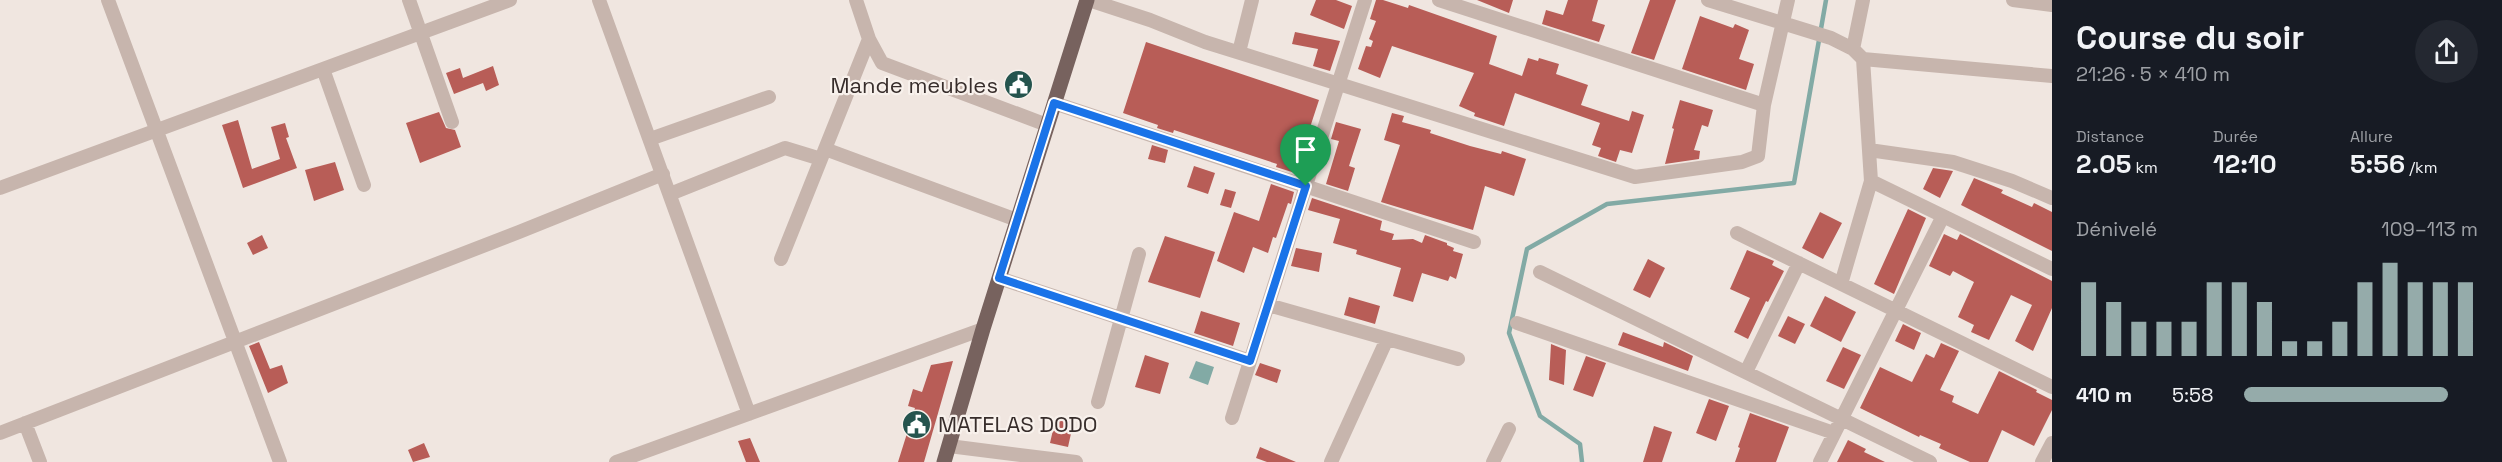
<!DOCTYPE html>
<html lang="fr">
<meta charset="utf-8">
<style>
body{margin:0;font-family:"Space Grotesk",sans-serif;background:#242831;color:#f1f3f6;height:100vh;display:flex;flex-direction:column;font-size:22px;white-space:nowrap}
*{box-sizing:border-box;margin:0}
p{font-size:20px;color:#9ea1a6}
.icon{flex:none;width:33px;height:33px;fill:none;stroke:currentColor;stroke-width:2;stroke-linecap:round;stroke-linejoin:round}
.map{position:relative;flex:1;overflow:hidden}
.details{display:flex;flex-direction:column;background:#171b24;width:450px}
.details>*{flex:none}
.pin{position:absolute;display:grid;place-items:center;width:51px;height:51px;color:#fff;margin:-62px -26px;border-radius:50% 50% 50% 0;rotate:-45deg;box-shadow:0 0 6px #0007}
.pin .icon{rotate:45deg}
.round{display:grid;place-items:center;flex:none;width:63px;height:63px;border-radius:32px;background:#242831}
.overview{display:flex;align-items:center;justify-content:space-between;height:102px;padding:0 24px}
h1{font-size:33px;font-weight:800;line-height:45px}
.stats{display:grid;grid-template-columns:repeat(3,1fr);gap:9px;height:102px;padding:6px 24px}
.stats div{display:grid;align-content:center}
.stats b{font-size:26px;font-weight:800}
.stats small{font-size:16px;font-weight:400}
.stats p{font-size:16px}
.chart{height:168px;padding:12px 24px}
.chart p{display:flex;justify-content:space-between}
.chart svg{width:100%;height:108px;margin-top:6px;stroke:#95abaa;stroke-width:6}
ul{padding:0 24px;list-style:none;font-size:20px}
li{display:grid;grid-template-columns:96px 72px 1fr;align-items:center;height:45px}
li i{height:15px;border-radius:8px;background:#95abaa}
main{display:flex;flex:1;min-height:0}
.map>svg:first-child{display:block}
.water{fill:#82aaa5}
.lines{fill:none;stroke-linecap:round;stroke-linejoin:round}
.stream{stroke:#82aaa5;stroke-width:4.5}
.building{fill:#b85d57}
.minor{stroke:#c7b5ad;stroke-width:14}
.primary{stroke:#77625e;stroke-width:15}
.route-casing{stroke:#fff;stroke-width:12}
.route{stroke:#1a73e8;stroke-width:8}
.labels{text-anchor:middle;stroke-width:4.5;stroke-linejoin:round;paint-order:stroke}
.poi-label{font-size:22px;fill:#372d2b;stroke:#f8f1ec;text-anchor:end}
</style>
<main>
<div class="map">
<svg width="2052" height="462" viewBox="0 0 2052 462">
<rect width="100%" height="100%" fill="#f0e6e0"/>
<path class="water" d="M 1196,361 L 1214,367 L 1208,385 L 1189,378 Z"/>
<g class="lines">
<path class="stream" d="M 1582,462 L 1580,444 L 1540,416 L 1509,333 L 1527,249 L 1607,204 L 1794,183 L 1826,0"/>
</g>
<path class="building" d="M 1316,0 L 1336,0 L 1352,6 L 1344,29 L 1310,15 Z
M 1376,0 L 1383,0 L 1408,8 L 1409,5 L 1497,36 L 1489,64 L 1522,76 L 1528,58 L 1538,61 L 1539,58 L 1559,64 L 1556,74 L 1588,85 L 1581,105 L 1629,121 L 1632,111 L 1644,115 L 1632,153 L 1620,150 L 1616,162 L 1598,156 L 1601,148 L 1592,145 L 1600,123 L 1515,93 L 1504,126 L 1474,116 L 1475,113 L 1459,106 L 1474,73 L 1392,46 L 1380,78 L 1358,69 L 1366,46 L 1371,47 L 1373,41 L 1369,39 L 1376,21 L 1370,19 Z
M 1477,0 L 1513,0 L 1509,13 Z
M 1568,0 L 1598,0 L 1592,21 L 1605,25 L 1599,42 L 1542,24 L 1546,10 L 1563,15 Z
M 1650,0 L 1676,0 L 1654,60 L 1631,53 Z
M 1700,16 L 1733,28 L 1735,24 L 1749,30 L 1739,59 L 1754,64 L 1746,90 L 1682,69 Z
M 1295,32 L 1340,41 L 1330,71 L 1313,66 L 1318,49 L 1292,44 Z
M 1146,42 L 1319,100 L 1295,173 L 1276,167 L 1277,164 L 1174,130 L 1173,133 L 1157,128 L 1158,125 L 1123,113 Z
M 493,66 L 499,85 L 486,91 L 483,83 L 454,94 L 446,73 L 460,68 L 463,78 Z
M 1680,100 L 1713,110 L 1708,127 L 1702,125 L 1694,150 L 1700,151 L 1699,159 L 1665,164 L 1674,129 L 1672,128 Z
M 439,112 L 446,128 L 455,130 L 461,147 L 420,163 L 406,123 Z
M 1392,113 L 1404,116 L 1402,122 L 1431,130 L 1430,133 L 1470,146 L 1501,154 L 1502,151 L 1526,159 L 1514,196 L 1485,186 L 1473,230 L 1381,202 L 1400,145 L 1384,140 Z
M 238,120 L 252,169 L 280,159 L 271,127 L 285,123 L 289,137 L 286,138 L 297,168 L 243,188 L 222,125 Z
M 1336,122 L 1361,129 L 1349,166 L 1355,168 L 1348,191 L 1326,184 L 1339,141 L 1331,139 Z
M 1152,145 L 1168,150 L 1165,163 L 1148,159 Z
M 335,162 L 344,190 L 314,201 L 305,170 Z
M 1194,166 L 1215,173 L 1208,194 L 1187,187 Z
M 1933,168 L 1953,171 L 1940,198 L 1923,189 Z
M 1974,178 L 2003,190 L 2001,193 L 2032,207 L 2034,203 L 2052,212 L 2052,251 L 1961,205 Z
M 1271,184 L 1294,192 L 1291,204 L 1288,203 L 1276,238 L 1273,237 L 1268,253 L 1253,247 L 1244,273 L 1217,261 L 1234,212 L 1259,221 Z
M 1225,189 L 1236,192 L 1231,208 L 1220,205 Z
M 1312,198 L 1382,221 L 1380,230 L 1394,234 L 1392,240 L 1413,239 L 1422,243 L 1425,235 L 1447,243 L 1447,245 L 1454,248 L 1453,251 L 1463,254 L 1456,279 L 1450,276 L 1448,281 L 1422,273 L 1413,302 L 1393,296 L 1401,268 L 1356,254 L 1357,250 L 1333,243 L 1340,219 L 1308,210 Z
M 1908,209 L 1926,218 L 1894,294 L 1874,284 Z
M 1820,212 L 1842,223 L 1823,259 L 1802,248 Z
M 1944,234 L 1957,240 L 1960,234 L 2052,281 L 2052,308 L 2033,351 L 2015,341 L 2032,305 L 2011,295 L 1989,340 L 1971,332 L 1974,325 L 1958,317 L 1974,282 L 1953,271 L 1950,276 L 1929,266 Z
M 262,235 L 268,248 L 253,255 L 247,243 Z
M 1165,236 L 1215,252 L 1200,298 L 1148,282 Z
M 1296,248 L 1322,253 L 1319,272 L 1291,266 Z
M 1747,250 L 1774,261 L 1772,265 L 1784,271 L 1768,302 L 1766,301 L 1748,339 L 1734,332 L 1750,298 L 1730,289 Z
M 1648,259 L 1665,268 L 1650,298 L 1633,290 Z
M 1825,296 L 1856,312 L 1841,342 L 1810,326 Z
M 1349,297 L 1380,306 L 1375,324 L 1344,315 Z
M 1201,311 L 1240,323 L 1233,346 L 1194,333 Z
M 1788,316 L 1805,324 L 1795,344 L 1778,336 Z
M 1903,324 L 1921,333 L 1914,350 L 1895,341 Z
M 1623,332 L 1663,347 L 1664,342 L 1693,356 L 1688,371 L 1618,345 Z
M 259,342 L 270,369 L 282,365 L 288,383 L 268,393 L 249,346 Z
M 1941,343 L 1959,351 L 1940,390 L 1954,396 L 1952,402 L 1978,414 L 1999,371 L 2037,390 L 2036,392 L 2052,400 L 2052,410 L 2034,446 L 2002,430 L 1988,462 L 1970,462 L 1939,448 L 1941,444 L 1920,435 L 1919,437 L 1860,408 L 1880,367 L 1912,382 L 1926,354 L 1934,358 Z
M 1551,344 L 1566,350 L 1564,385 L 1549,380 Z
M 1843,347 L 1861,355 L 1844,389 L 1826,381 Z
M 1145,355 L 1169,363 L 1160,394 L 1135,387 Z
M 1586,356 L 1606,363 L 1593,397 L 1573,390 Z
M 953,361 L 924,462 L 898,462 L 915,408 L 908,406 L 913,389 L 922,392 L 931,365 Z
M 1260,363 L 1281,370 L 1277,383 L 1255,375 Z
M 1709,399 L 1729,406 L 1716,441 L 1696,433 Z
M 1750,413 L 1789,427 L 1776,462 L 1735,462 L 1740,448 L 1738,447 Z
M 1056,417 L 1074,420 L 1068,447 L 1050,443 Z
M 1654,426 L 1672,432 L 1662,462 L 1643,462 Z
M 750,438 L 760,462 L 746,462 L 738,441 Z
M 1848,440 L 1866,449 L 1864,452 L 1885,462 L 1837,462 Z
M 424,443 L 430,457 L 413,462 L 408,450 Z
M 1260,447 L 1296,462 L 1267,462 L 1256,458 Z"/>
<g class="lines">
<path class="minor" d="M 108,0 L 280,462
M 409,0 L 452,122
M 599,0 L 749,414
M 856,0 L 869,39 L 882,63 L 1047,125
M 1089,0 L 1150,20 L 1205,42 L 1635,177 L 1742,162 L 1758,156 L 1764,105 L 1788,0
M 1439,0 L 1764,105
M 1708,0 L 1831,38 L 1853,49 L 1863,59 L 1871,181 L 1841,284
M 2013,0 L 2052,5
M 1853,49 L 1863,0
M 1239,52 L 1252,0
M 1863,59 L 2052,76
M 323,69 L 364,185
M 1054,103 L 1474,242
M 650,139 L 769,97
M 825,149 L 1017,220
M 1869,150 L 1953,162 L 2012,181 L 2052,198
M 1871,181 L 2052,269
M 0,188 L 510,0
M 670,194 L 785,148 L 821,159
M 1737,233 L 2052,387
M 781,259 L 869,39
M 1540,272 L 1930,462
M 999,278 L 1250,361
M 1268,305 L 1458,359
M 1517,323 L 1834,433
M 1746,372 L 1799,263
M 1098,402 L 1139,254
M 1232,418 L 1365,0
M 25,423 L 40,462
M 0,433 L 519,232 L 663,174
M 949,446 L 1076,462
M 616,462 L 983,329
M 1331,462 L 1387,339
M 1493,462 L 1509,429
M 1820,462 L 1943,216
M 2042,462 L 2052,443"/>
<path class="primary" d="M 944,462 L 983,329 L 1087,0"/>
</g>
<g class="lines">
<defs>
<path id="route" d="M 1054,103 L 1306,186 L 1250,361 L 999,278 Z"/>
</defs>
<use href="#route" class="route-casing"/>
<use href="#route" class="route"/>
</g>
<defs>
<symbol id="civic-disc" viewBox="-11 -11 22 22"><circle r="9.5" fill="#25544e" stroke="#f8f1ec"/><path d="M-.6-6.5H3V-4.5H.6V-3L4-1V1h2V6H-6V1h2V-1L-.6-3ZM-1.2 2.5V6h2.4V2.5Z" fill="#fff"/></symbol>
</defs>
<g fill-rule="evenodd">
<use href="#civic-disc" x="1002" y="68" width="33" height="33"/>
<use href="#civic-disc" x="900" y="408" width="33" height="33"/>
</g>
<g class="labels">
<g class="poi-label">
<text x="998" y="93">Mande meubles</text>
<text x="938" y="432" text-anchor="start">MATELAS DODO</text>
</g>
</g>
</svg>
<div class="pin" style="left:1306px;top:186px;background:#1e9e55"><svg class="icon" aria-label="arrive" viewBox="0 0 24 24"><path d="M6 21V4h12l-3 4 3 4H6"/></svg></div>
</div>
<section class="details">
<div class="overview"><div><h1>Course du soir</h1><p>21:26 · 5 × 410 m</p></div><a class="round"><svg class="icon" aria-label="share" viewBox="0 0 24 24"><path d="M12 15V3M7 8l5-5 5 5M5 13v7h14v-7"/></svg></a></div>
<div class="stats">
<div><p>Distance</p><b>2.05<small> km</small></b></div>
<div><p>Durée</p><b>12:10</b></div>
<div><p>Allure</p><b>5:56<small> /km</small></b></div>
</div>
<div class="chart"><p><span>Dénivelé</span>109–113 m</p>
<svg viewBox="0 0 160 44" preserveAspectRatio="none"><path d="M5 44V14M15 44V22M25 44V30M35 44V30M45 44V30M55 44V14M65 44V14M75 44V22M85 44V38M95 44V38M105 44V30M115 44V14M125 44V6M135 44V14M145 44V14M155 44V14"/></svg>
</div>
<ul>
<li><b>410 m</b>5:58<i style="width:87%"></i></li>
</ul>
</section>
</main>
